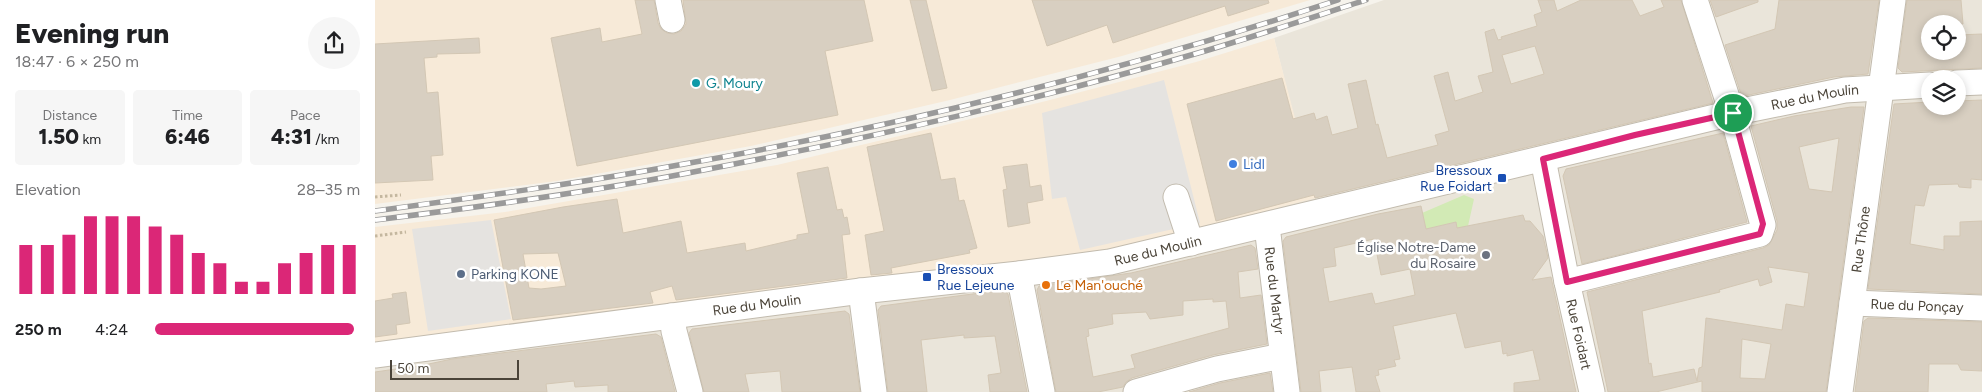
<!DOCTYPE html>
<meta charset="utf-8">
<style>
body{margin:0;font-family:Figtree,sans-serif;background:#f6f6f6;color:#202124;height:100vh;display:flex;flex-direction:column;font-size:19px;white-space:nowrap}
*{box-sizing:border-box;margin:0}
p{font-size:16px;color:#757577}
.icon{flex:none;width:28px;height:28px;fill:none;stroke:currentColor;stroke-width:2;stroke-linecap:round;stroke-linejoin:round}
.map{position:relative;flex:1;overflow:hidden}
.drawer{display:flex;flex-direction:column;background:#fff;width:375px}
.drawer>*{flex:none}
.buttons{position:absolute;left:1546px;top:15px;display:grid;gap:10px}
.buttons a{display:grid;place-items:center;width:45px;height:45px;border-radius:50%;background:#fff;box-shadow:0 2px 8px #0003;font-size:25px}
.scale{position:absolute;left:15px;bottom:12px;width:129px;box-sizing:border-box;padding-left:5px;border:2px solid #4b4439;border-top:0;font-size:14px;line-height:18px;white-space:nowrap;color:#4b4439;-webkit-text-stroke:4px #fff;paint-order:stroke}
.pin{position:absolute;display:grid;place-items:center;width:42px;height:42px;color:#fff;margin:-21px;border:2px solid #fff;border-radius:50%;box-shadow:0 1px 5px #0007}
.round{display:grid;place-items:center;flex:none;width:52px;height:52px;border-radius:26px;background:#f6f6f6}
.overview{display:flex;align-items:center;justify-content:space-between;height:85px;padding:0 15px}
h1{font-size:28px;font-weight:800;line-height:38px}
.metrics{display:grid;grid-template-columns:repeat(3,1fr);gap:8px;height:85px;padding:5px 15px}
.metrics div{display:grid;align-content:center;border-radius:5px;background:#f6f6f6;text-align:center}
.metrics b{font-size:21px;font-weight:800}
.metrics small{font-size:14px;font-weight:400}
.metrics p{font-size:14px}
.chart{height:140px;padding:10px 15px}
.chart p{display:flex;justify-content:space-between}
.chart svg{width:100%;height:90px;margin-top:5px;stroke:#db2777;stroke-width:6}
ul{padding:0 15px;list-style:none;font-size:16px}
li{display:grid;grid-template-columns:80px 60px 1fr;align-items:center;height:38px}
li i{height:12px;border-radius:6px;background:#db2777}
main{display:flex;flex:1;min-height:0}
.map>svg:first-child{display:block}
.residential{fill:#eae5da;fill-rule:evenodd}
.commercial{fill:#f7ead8}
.green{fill:#d2eab5}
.parking{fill:#e5e3e0}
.building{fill:#d8cfc1;stroke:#d3c7b4;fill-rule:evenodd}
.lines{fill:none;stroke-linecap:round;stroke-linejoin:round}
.minor-casing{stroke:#c2bbae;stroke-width:27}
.path{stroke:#c4b79f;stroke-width:3;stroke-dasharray:2.5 2.5;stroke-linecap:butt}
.minor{stroke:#fff;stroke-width:25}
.rail-casing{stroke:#9a9a9a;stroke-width:5.5}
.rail{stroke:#fff;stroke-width:4;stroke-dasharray:11;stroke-linecap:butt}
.route-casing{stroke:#fff;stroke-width:10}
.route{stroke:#db2777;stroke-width:6}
.culture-dot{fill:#0f9aa8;stroke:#fff;stroke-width:2}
.shop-dot{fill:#3f7fe0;stroke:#fff;stroke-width:2}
.transit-dot{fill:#1a4fb4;stroke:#fff;stroke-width:2}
.worship-dot{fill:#6b7280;stroke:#fff;stroke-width:2}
.service-dot{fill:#5c6f8a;stroke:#fff;stroke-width:2}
.food-dot{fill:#e8710a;stroke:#fff;stroke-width:2}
.labels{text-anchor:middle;stroke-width:5;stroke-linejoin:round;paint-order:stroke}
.culture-label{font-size:14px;fill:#0d838f;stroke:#fff;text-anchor:start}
.street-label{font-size:14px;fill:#4b4439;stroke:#fff}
.shop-label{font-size:14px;fill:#366cbe;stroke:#fff;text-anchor:start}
.transit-label{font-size:14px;fill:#164399;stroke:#fff;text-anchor:end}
.worship-label{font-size:14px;fill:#5b616d;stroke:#fff;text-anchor:end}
.service-label{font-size:14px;fill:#4e5e75;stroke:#fff;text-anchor:start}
.food-label{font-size:14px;fill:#c56008;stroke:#fff;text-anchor:start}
</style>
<main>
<section class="drawer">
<div class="overview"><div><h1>Evening run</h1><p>18:47 · 6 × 250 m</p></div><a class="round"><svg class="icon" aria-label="share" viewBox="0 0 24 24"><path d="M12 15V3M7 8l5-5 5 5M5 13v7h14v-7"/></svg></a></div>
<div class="metrics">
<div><p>Distance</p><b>1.50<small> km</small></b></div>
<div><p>Time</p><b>6:46</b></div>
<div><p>Pace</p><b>4:31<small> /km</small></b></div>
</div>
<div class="chart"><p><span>Elevation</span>28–35 m</p>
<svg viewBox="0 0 160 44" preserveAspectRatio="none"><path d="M5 44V20M15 44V20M25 44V15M35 44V6M45 44V6M55 44V6M65 44V11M75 44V15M85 44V24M95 44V29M105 44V38M115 44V38M125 44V29M135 44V24M145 44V20M155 44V20"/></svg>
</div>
<ul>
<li><b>250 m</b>4:24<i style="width:97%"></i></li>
</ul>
</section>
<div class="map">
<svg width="1607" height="392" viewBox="0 0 1607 392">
<rect width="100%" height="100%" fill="#f6f3ec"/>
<path class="residential" d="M 1009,0 L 1607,0 L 1607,392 L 0,392 L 0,365 L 653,261 L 939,195 L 899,38 ZM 1555,24 L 1582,24 L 1582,51 L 1555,51 ZM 1555,79 L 1582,79 L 1582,106 L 1555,106 Z"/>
<path class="commercial" d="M 0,0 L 935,0 L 747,56 L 575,100 L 376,146 L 182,181 L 0,204 Z
M 899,38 L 941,198 L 747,248 L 0,354 L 0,227 L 130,212 L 402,165 L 671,101 L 821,62 Z"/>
<path class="green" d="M 1089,195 L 1099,199 L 1093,226 L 1082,229 L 1081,222 L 1051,229 L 1047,213 Z"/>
<path class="parking" d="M 789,80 L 825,223 L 705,250 L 691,197 L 677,199 L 667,113 Z
M 116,220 L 136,319 L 53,331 L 37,229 Z"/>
<path class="building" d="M 260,0 L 279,0 L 283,23 L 286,29 L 292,33 L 299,34 L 306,31 L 311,24 L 308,0 L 489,0 L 498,41 L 450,51 L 463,115 L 202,166 L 176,38 L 225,28 L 227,42 L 267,34 Z
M 535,0 L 551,0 L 572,88 L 557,91 Z
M 657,0 L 893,0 L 894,3 L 853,16 L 850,6 L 738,43 L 732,25 L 672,46 Z
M 1163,0 L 1179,0 L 1182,11 L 1206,0 L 1257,0 L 1265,16 L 1289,7 L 1286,0 L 1306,0 L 1338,103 L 940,198 L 939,195 L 841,221 L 812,104 L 907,78 L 918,119 L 939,113 L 941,120 L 952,116 L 957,135 L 983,128 L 973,84 L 991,80 L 1001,125 L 1003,124 L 1012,158 L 1063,145 L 1060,135 L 1074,131 L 1059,76 L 1073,72 L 1080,101 L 1108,92 L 1103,76 L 1118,72 L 1110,32 L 1119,29 L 1123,40 L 1127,39 L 1126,37 L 1162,26 L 1159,15 L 1167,12 ZM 1160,46 L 1169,74 L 1136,84 L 1127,55 Z
M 1335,0 L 1383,0 L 1383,2 L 1341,17 Z
M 1404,0 L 1504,0 L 1493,74 L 1459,77 L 1369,96 L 1366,94 L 1350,45 L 1400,29 Z
M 1532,0 L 1586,0 L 1588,24 L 1555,24 L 1555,51 L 1582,51 L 1582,35 L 1607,34 L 1607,68 L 1527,72 L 1523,68 Z
M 104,38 L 105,53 L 62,54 L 62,57 L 49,58 L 52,93 L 63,92 L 68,155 L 56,156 L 58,180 L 0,183 L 0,44 Z
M 1607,100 L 1607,180 L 1596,179 L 1596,188 L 1584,187 L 1583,184 L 1554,185 L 1549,206 L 1540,205 L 1535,244 L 1569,250 L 1569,236 L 1585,236 L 1585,222 L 1607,221 L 1607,294 L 1493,289 L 1519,104 L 1555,102 L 1555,106 L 1582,106 L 1582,101 Z
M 1476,107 L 1489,107 L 1451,392 L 1327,392 L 1327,381 L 1281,392 L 1233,392 L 1212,292 L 1388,248 L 1394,245 L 1402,230 L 1402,221 L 1376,126 L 1419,116 ZM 1464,138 L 1457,192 L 1434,189 L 1424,147 ZM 1393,267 L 1434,273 L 1429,307 L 1411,304 L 1407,330 L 1331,318 L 1327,367 L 1324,368 L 1322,381 L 1319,369 L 1278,377 L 1276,363 L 1274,364 L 1267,311 L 1345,292 L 1344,290 L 1383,279 L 1385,286 L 1397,282 ZM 1367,339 L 1396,344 L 1390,379 L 1365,378 Z
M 556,133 L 566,180 L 580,178 L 584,201 L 589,200 L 602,248 L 594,250 L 595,253 L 516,268 L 517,273 L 496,275 L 490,235 L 509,231 L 492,147 Z
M 1348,133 L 1372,222 L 1207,264 L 1188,176 L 1191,169 Z
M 652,164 L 655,187 L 666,185 L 668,200 L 652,203 L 655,223 L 633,227 L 628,190 L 632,189 L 628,167 Z
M 453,167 L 462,210 L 467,209 L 469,218 L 472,217 L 475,234 L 467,235 L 472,278 L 301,300 L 297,286 L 275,292 L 278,303 L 138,320 L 119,220 L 188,207 L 242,199 L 248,233 L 306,221 L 312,253 L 370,243 L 371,251 L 422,239 L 422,235 L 434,233 L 422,173 ZM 183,253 L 191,286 L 166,289 L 154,288 L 148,254 Z
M 1046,206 L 1051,229 L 1081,222 L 1082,228 L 1148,215 L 1150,221 L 1155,221 L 1168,236 L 1173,258 L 1157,280 L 1176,277 L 1201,392 L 1139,392 L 1139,383 L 1165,380 L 1158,350 L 1132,356 L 1132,353 L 1128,354 L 1126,341 L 1090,348 L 1081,313 L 1018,326 L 1025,359 L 1019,360 L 1021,366 L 1003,370 L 1004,375 L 1000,376 L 1005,392 L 981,392 L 977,367 L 944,371 L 946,392 L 926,392 L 908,241 L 911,237 L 1003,214 ZM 999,239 L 1006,275 L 1035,269 L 1040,295 L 1000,304 L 997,293 L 954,302 L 948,268 L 961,266 L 959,248 Z
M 876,245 L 880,248 L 883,269 L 863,272 L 865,298 L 886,295 L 892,344 L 838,355 L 757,378 L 751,382 L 748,387 L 723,392 L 681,392 L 662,290 L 664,286 L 756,273 ZM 838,299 L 838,302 L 851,301 L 854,328 L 756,355 L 760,368 L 718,377 L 711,337 L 714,336 L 713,329 L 738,324 L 737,314 L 771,312 L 775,319 L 808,315 L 808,301 Z
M 628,290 L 633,294 L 652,392 L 615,392 L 613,375 L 626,373 L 620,336 L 589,338 L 589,335 L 546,340 L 552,392 L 513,392 L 503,310 L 506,306 Z
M 31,292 L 35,323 L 21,325 L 22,334 L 0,337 L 0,301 L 18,298 L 17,294 Z
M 470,311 L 474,314 L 485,392 L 407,392 L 405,371 L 370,374 L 374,392 L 329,392 L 314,333 L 317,329 Z
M 1493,318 L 1607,322 L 1607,371 L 1586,370 L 1583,364 L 1554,364 L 1553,392 L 1480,392 L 1489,321 Z
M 281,334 L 286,337 L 300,392 L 233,392 L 233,385 L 200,387 L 199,381 L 171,384 L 172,392 L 0,392 L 0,372 L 35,367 L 35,368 L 77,359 Z
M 895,373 L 898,392 L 814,392 L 845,383 Z"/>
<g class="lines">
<defs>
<g id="minor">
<path d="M 293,0 L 297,20"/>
<path d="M 1582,83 L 1607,82"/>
<path id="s1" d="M 1168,159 L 1192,282 L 1217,392"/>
<path d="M 801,197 L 816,243"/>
<path id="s2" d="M 892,226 L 912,392"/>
<path d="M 644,274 L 667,392"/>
<path d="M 1192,282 L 1385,234 L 1388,225 L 1357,113 L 1320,0"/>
<path d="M 486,291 L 499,392"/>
<path id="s3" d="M 1477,303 L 1607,308"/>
<path d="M 297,316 L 299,331 L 315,392"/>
<path id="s4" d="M 0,355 L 486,291 L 644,274 L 735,262 L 1357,113 L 1470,90 L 1555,85"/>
<path d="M 761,392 L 842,369 L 907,356"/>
<path id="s5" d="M 1465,392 L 1518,0"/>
</g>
</defs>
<use href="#minor" class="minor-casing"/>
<path class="path" d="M 0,197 L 26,195
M 0,236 L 31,232"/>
<use href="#minor" class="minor"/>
<defs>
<path id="rail" d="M 0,211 C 103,197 206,183 309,164 C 530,125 750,70 963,0
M 0,220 C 105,207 209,193 313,173 C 487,140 660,101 830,51 C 884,35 938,17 991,0"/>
</defs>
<use href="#rail" class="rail-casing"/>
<use href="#rail" class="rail"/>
</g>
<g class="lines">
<defs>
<path id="route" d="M 1358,113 L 1388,224 L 1385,234 L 1192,282 L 1168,159 L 1260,135 Z"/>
</defs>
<use href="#route" class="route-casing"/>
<use href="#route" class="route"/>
</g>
<circle class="culture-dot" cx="321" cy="83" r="5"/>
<circle class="shop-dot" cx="858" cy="164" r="5"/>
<g class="transit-dot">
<rect x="1122" y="173" width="10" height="10" rx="2.5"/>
<rect x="547" y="272" width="10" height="10" rx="2.5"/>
</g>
<circle class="worship-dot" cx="1111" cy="255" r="5"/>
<circle class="service-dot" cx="86" cy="274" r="5"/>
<circle class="food-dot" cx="671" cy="285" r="5"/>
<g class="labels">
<g class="culture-label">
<text x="331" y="88">G. Moury</text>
</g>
<g class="street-label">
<text dy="5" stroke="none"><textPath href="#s4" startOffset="1465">Rue du Moulin</textPath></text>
<text dy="5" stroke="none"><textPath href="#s5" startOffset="154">Rue Thône</textPath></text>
<text dy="5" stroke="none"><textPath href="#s4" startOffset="790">Rue du Moulin</textPath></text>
<text dy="5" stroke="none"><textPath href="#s2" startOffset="65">Rue du Martyr</textPath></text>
<text dy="5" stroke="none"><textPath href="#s4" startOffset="385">Rue du Moulin</textPath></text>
<text dy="5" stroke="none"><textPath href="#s3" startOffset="65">Rue du Ponçay</textPath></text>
<text dy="5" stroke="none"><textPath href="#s1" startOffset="179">Rue Foidart</textPath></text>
</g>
<g class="shop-label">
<text x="868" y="169">Lidl</text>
</g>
<g class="transit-label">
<text x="1117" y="175">Bressoux<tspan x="1117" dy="16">Rue Foidart</tspan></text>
<text x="562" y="274" text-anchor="start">Bressoux<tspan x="562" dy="16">Rue Lejeune</tspan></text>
</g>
<g class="worship-label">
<text x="1101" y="252">Église Notre-Dame<tspan x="1101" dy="16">du Rosaire</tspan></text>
</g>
<g class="service-label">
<text x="96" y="279">Parking KONE</text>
</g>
<g class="food-label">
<text x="681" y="290">Le Man'ouché</text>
</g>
</g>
</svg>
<div class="buttons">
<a><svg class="icon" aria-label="locate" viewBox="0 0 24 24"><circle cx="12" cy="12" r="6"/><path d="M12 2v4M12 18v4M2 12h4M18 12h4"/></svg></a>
<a><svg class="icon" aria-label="layers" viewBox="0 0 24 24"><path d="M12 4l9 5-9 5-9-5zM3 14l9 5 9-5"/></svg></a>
</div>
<div class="scale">50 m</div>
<div class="pin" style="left:1358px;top:113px;background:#1e9e55"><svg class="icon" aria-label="arrive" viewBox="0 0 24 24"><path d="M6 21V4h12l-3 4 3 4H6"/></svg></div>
</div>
</main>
